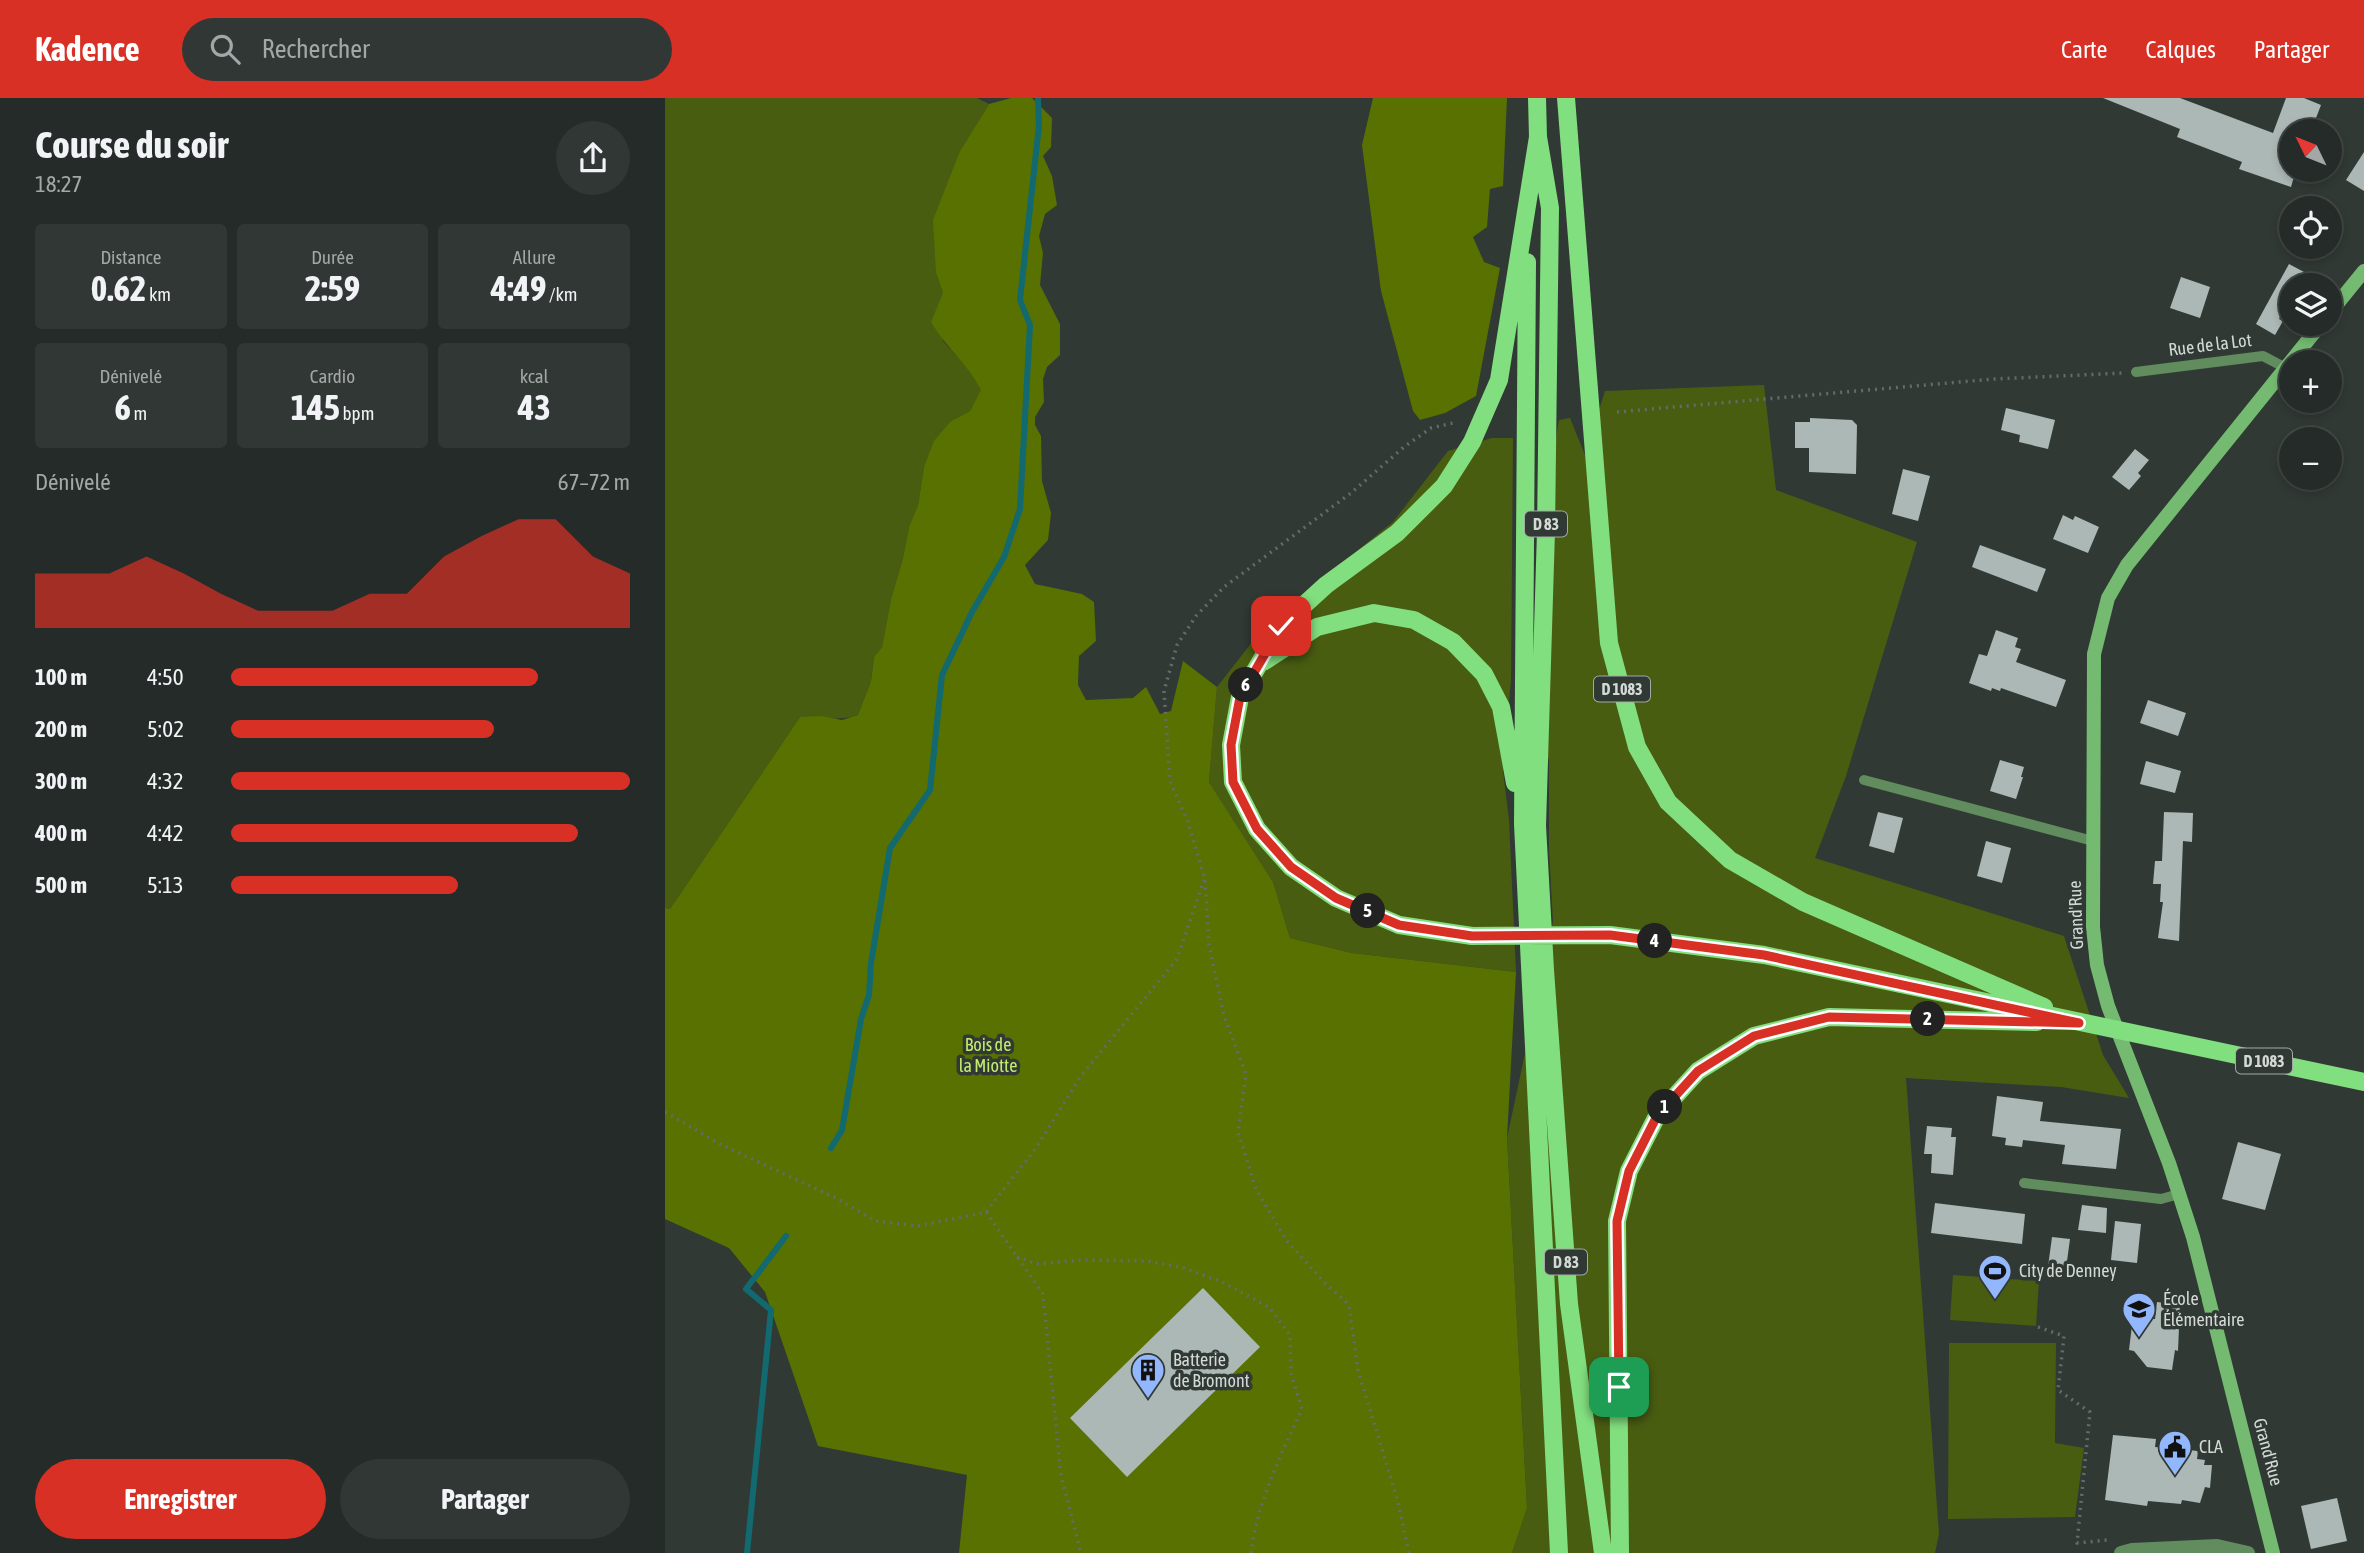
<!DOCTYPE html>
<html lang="fr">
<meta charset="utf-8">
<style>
body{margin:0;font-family:"Asap Condensed",sans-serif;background:#313734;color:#f1f3f6;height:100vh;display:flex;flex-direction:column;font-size:26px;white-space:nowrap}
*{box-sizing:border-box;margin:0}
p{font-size:23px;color:#a3a7a8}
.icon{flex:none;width:38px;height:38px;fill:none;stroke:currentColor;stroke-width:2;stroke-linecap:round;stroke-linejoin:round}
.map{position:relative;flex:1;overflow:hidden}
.drawer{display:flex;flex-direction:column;background:#252b28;width:665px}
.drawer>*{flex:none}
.needle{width:46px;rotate:313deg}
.controls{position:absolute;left:1614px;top:21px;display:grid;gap:14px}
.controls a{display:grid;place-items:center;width:63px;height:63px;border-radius:50%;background:#252b28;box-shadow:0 4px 10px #0003,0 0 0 2px #424745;font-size:35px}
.pin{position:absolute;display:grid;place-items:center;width:60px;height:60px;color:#fff;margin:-30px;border-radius:14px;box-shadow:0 4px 10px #0006}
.km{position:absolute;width:35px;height:35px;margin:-18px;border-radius:50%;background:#222;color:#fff;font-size:19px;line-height:35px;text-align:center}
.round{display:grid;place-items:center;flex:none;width:74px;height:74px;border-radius:37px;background:#313734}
.summary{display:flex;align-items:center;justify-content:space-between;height:119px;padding:0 35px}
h1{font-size:38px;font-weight:700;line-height:52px}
.figures{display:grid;grid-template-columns:repeat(3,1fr);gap:10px;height:119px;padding:7px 35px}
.figures div{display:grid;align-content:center;border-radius:7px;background:#313734;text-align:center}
.figures b{font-size:35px;font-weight:700}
.figures small{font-size:19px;font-weight:400}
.figures p{font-size:19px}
.chart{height:196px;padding:14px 35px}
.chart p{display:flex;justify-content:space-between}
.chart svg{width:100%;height:126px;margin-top:7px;fill:#d93025;opacity:.7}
.primary-button{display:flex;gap:14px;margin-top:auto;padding:14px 35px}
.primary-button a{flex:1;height:80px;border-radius:42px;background:#d93025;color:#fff;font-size:28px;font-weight:700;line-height:80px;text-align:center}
.primary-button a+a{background:#313734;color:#f1f3f6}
ul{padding:0 35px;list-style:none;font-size:23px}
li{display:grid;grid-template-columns:112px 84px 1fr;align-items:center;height:52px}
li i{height:18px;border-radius:9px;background:#d93025}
header{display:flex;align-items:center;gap:42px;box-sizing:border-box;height:98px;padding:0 35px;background:#d93025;color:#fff}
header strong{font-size:33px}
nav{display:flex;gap:38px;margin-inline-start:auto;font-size:24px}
.search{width:490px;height:63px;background:#313734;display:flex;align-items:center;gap:18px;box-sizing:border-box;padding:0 24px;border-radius:38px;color:#a3a7a8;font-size:26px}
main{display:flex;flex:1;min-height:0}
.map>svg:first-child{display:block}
.green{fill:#495d11}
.forest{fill:#587100}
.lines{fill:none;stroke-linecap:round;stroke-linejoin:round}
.stream{stroke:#126970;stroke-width:6}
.building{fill:#acb8b5}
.path{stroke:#646b68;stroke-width:3.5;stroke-dasharray:2 5;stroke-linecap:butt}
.lane{stroke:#608c5e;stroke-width:10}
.street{stroke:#608c5e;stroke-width:14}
.secondary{stroke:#74bb71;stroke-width:14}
.primary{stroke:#82df7f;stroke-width:18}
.route-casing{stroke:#fff;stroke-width:14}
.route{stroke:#d93025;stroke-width:9}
.labels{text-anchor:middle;stroke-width:7;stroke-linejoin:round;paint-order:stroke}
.shield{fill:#313935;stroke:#a3a9a6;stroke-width:2}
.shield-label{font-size:16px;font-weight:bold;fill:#d4d9d7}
.street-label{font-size:18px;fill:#d4d9d7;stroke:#313935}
.park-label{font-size:18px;fill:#c5eb6e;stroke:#313935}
.poi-label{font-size:18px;fill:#d4d9d7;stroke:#313935;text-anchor:start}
</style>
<header>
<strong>Kadence</strong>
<div class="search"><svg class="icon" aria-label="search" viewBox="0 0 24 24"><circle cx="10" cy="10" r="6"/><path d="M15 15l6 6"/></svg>Rechercher</div>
<nav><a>Carte</a><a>Calques</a><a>Partager</a></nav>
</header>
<main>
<section class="drawer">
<div class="summary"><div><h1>Course du soir</h1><p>18:27</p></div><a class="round"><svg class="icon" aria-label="share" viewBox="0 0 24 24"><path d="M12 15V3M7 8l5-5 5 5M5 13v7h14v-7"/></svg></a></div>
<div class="figures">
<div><p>Distance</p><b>0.62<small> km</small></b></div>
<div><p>Durée</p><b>2:59</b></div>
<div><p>Allure</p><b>4:49<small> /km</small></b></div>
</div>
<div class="figures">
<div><p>Dénivelé</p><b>6<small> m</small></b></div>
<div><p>Cardio</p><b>145<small> bpm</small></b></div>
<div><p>kcal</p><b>43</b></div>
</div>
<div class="chart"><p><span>Dénivelé</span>67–72 m</p>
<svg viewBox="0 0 160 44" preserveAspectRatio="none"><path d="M0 44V25L10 25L20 25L30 19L40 25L50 32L60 38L70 38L80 38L90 32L100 32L110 19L120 12L130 6L140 6L150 19L160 25V44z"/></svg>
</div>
<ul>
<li><b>100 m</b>4:50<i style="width:77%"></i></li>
<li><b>200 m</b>5:02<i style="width:66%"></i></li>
<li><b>300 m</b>4:32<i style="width:100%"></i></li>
<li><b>400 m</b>4:42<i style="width:87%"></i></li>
<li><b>500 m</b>5:13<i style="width:57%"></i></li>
</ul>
<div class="primary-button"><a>Enregistrer</a><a>Partager</a></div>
</section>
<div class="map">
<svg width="1699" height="1455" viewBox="0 0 1699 1455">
<rect width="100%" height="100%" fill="#313935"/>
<path class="green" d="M 0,0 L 312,0 L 324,6 L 295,53 L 271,175 L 278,195 L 278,243 L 309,277 L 317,292 L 305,313 L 286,323 L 259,369 L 253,407 L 244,429 L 238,460 L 226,501 L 217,549 L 209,559 L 206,583 L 193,617 C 172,624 156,618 135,619 L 5,811 L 0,810 Z
M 1099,287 L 1111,392 L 1252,444 L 1181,678 L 1150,760 L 1399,838 L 1438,957 L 1464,1000 L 1396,989 L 1241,980 L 1274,1436 L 1270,1455 L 847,1455 L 862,1410 L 842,1040 L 888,824 L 884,752 L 884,663 L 880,649 L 885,372 L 894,322 L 905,320 L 920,357 L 940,293 Z
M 827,340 L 848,340 L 846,582 L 838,673 L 844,722 L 851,874 L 687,855 L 625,840 L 608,784 L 544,684 L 552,589 L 602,525 L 728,424 L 783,353 Z
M 1288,1177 L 1374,1183 L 1371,1228 L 1285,1222 Z
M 1284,1245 L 1391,1245 L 1390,1345 L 1419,1350 L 1410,1419 L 1283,1421 Z"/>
<path class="forest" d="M 346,0 L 367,0 L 387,20 L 386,49 L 378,58 L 387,78 L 392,107 L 380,116 L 374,138 L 378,155 L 375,187 L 395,226 L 395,257 L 382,269 L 378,281 L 379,304 L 370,319 L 370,327 L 376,338 L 377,383 L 386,415 L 383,442 L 360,467 L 370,486 L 417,496 L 429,504 L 431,543 L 414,558 L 413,587 L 421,602 L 468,600 L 481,589 L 495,616 L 506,613 L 518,563 L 552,589 L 544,684 L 608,784 L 625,840 L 687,855 L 851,874 L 842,1040 L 862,1410 L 847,1455 L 294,1455 L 302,1377 L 153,1348 L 100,1194 L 64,1150 L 0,1121 L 0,810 L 5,811 L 135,619 L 156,618 L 177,622 L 193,617 L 206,583 L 209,559 L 217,549 L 226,501 L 238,460 L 244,429 L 253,407 L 259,369 L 269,343 L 286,323 L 305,313 L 316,292 C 303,266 281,250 266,224 L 278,195 L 271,175 L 268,122 L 295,53 L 324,6 Z
M 708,0 L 842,0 L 838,88 L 825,91 L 822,129 L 808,139 L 819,164 L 835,170 L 811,298 L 780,315 L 755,322 L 748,313 L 716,193 L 697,47 Z"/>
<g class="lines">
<path class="stream" d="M 166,1050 L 177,1032 L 196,921 L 204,897 L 206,865 L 225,750 L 265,692 L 277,577 L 307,514 L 339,459 L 355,411 L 365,227 L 355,202 L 374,27 L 373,0
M 82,1455 L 106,1212 L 81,1191 L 121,1138"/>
</g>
<path class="building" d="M 1438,0 L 1515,0 L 1608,35 L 1621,0 L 1639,0 L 1656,7 L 1646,33 L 1626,33 L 1626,72 L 1631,72 L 1626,89 L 1574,71 L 1577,64 L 1512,39 L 1515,31 Z
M 1699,54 L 1699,93 L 1681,82 Z
M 1624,166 L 1639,174 L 1631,187 L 1626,187 L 1626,200 L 1614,221 L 1618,223 L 1610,237 L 1591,226 Z
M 1516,179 L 1545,189 L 1535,220 L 1505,210 Z
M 1341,310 L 1390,322 L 1383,351 L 1354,344 L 1355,337 L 1336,332 Z
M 1145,320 L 1187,322 L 1192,327 L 1191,376 L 1144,374 L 1144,350 L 1130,350 L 1130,324 L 1145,324 Z
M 1470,351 L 1484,362 L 1473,375 L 1476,378 L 1464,392 L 1447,379 Z
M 1238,371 L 1265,378 L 1253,423 L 1227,416 Z
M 1398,417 L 1408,422 L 1410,418 L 1434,429 L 1423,455 L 1388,441 Z
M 1315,447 L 1381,471 L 1372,494 L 1307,469 Z
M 1331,532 L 1353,540 L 1350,549 L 1356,551 L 1351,564 L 1401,582 L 1391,609 L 1336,590 L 1335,593 L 1327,590 L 1326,593 L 1304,585 L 1314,556 L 1322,558 Z
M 1483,602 L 1521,615 L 1513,638 L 1475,625 Z
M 1335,662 L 1359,669 L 1356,679 L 1358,679 L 1351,701 L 1325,693 Z
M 1481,663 L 1516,673 L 1510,695 L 1475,686 Z
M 1213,714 L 1238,720 L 1229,755 L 1204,748 Z
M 1499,714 L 1528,715 L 1527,744 L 1518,743 L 1514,843 L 1493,840 L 1498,804 L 1495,804 L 1496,786 L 1488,786 L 1490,763 L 1497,763 Z
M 1321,743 L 1346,750 L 1337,785 L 1312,778 Z
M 1332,998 L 1378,1004 L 1375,1023 L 1456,1031 L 1451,1071 L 1397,1066 L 1400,1047 L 1358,1042 L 1357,1049 L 1340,1047 L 1341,1040 L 1327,1038 Z
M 1262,1028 L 1287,1030 L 1286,1039 L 1291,1039 L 1288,1077 L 1266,1075 L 1267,1056 L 1259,1056 Z
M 1573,1044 L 1616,1056 L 1600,1112 L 1557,1101 Z
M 1270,1105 L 1360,1116 L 1357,1146 L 1266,1135 Z
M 1417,1107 L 1442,1110 L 1441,1135 L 1413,1132 Z
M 1450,1123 L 1476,1126 L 1472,1165 L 1446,1162 Z
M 1387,1139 L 1405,1141 L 1400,1178 L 1382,1176 Z
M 538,1190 L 595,1249 L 462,1379 L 405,1320 Z
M 1492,1204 L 1515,1207 L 1513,1253 L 1510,1252 L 1507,1272 L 1482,1269 L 1469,1253 L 1464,1252 L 1468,1219 L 1490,1221 Z
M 1448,1337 L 1491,1341 L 1490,1349 L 1533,1353 L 1532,1361 L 1540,1362 L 1539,1367 L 1547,1367 L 1545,1390 L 1540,1389 L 1535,1405 L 1517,1402 L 1516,1406 L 1483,1403 L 1482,1408 L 1440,1402 Z
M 1672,1400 L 1682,1443 L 1646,1451 L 1636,1408 Z"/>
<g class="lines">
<path class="path" d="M 952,314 L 1329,281 L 1459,275
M 0,1014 L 55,1046 L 171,1100 L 211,1123 L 253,1128 L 321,1114 L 371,1050 L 416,978 L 512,861 L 539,782
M 321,1114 L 378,1196 L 396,1377 L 416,1455
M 352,1159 L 372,1166 L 417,1162 L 481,1163 L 516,1169 L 557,1184 L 604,1209 L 625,1237 L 626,1275 L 637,1311 C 616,1357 592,1404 586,1455
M 1373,1229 L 1399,1238 L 1393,1292 L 1425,1314 L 1412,1445 L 1442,1442 L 1442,1446
M 744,1455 L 733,1404 L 693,1272 L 684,1207 L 660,1185 L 621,1142 L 591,1091 L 573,1034 L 581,976 L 559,918 L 544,847 L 540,781 L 523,724 L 505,683 L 499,593 L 512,547 L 531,518 L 559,489 L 686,395 L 739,349 L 766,330 L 788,325"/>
<path class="lane" d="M 1471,274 L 1598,258 L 1621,270
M 1199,682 L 1428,743
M 1359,1085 L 1496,1101 L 1514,1096"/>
<path class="street" d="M 1456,1455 L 1467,1452 L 1552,1448 L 1583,1455"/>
<path class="secondary" d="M 1664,216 L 1699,173
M 1608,1455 L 1528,1139 L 1504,1065 L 1443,908 L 1432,867 L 1428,829 L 1429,556 L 1443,500 L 1462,467 L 1656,226"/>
<path class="primary" d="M 872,0 L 873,39 L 885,110 L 881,433 L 872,728 L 880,872 L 904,1206 L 938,1455
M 901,0 L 944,545 L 972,649 L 1003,704 L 1065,762 L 1138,804 L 1379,909
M 873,39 L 834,282 L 807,344 L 779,388 L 732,435 L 661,487 L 616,528 L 575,599 L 566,647 L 568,684 L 592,731 L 626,769 L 671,800 L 734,827 L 807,838 L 945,837 L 1099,857 L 1699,984
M 862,164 L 858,726 L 894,1455
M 598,564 L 652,529 L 709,515 L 749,522 L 788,544 L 819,576 L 836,609 L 850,685
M 955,1455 L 952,1123 L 964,1073 L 992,1018 L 1033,973 L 1089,938 L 1164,919 L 1372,924"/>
</g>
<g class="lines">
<defs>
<path id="route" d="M 616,528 L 575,599 L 566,647 L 568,684 L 592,731 L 626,769 L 671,800 L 734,827 L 807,838 L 945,837 L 1099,857 L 1414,925 L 1164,919 L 1089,938 L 1033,973 L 992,1018 L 964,1073 L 952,1123 L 954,1289"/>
</defs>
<use href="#route" class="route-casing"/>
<use href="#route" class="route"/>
</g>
<defs>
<symbol id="stadium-pin" viewBox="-11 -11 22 30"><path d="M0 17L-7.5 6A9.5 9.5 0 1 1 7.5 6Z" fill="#92b7fd" stroke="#313935"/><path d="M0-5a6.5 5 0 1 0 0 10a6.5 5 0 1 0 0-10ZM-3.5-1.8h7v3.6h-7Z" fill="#111"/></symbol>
<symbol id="school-pin" viewBox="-11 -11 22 30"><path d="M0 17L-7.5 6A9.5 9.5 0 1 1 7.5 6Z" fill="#92b7fd" stroke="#313935"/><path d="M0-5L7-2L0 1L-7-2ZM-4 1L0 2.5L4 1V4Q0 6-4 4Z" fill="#111"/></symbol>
<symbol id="building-pin" viewBox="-11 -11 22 30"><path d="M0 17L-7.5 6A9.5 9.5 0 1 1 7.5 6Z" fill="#92b7fd" stroke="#313935"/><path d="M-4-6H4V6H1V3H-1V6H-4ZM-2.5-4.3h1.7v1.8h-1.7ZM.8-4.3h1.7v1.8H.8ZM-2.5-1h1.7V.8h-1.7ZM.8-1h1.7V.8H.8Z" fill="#111"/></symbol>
<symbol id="civic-pin" viewBox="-11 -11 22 30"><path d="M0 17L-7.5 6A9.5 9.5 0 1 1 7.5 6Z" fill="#92b7fd" stroke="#313935"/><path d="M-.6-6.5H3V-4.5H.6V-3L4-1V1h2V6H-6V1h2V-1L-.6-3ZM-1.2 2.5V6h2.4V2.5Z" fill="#111"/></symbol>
</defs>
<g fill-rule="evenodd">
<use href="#stadium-pin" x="1311" y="1154" width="38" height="52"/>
<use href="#school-pin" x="1455" y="1192" width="38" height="52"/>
<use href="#building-pin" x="464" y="1253" width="38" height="52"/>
<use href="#civic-pin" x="1491" y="1330" width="38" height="52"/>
</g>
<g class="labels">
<g class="shield">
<rect x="860" y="413.5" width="42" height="25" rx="5"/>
<rect x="929" y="578.5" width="56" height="25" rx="5"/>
<rect x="1571" y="950.5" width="56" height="25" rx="5"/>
<rect x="880" y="1151.5" width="42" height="25" rx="5"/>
</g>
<g class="shield-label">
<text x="881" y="432">D 83</text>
<text x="957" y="597">D 1083</text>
<text x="1599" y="969">D 1083</text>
<text x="901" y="1170">D 83</text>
</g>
<g class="street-label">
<text transform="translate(1545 247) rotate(-7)" y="6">Rue de la Lot</text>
<text transform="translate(1411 817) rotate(-92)" y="6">Grand'Rue</text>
<text transform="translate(1603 1354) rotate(75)" y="6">Grand'Rue</text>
</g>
<g class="park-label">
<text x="323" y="953">Bois de<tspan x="323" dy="21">la Miotte</tspan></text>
</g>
<g class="poi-label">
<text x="1354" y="1179">City de Denney</text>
<text x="1498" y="1207">École<tspan x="1498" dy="21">Élémentaire</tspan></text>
<text x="508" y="1268">Batterie<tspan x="508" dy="21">de Bromont</tspan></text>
<text x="1534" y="1355">CLA</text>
</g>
</g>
</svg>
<div class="controls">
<a><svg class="needle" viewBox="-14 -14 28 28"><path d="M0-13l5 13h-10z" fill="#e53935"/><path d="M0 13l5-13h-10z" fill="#a3a7a8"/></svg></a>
<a><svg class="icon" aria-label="locate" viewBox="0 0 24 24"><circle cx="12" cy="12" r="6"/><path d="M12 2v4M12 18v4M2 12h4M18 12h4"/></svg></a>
<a><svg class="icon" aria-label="layers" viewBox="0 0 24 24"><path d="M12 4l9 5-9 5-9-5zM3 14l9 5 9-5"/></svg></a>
<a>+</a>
<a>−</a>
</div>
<div class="pin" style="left:954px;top:1289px;background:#1e9e55"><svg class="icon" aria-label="arrive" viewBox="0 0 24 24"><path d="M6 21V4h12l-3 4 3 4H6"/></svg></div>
<div class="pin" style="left:616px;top:528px;background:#d93025"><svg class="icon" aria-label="check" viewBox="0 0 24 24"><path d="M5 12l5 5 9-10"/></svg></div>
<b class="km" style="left:1000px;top:1009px">1</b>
<b class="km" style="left:1263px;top:921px">2</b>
<b class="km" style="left:990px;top:843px">4</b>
<b class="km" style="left:703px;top:813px">5</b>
<b class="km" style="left:581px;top:587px">6</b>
</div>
</main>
